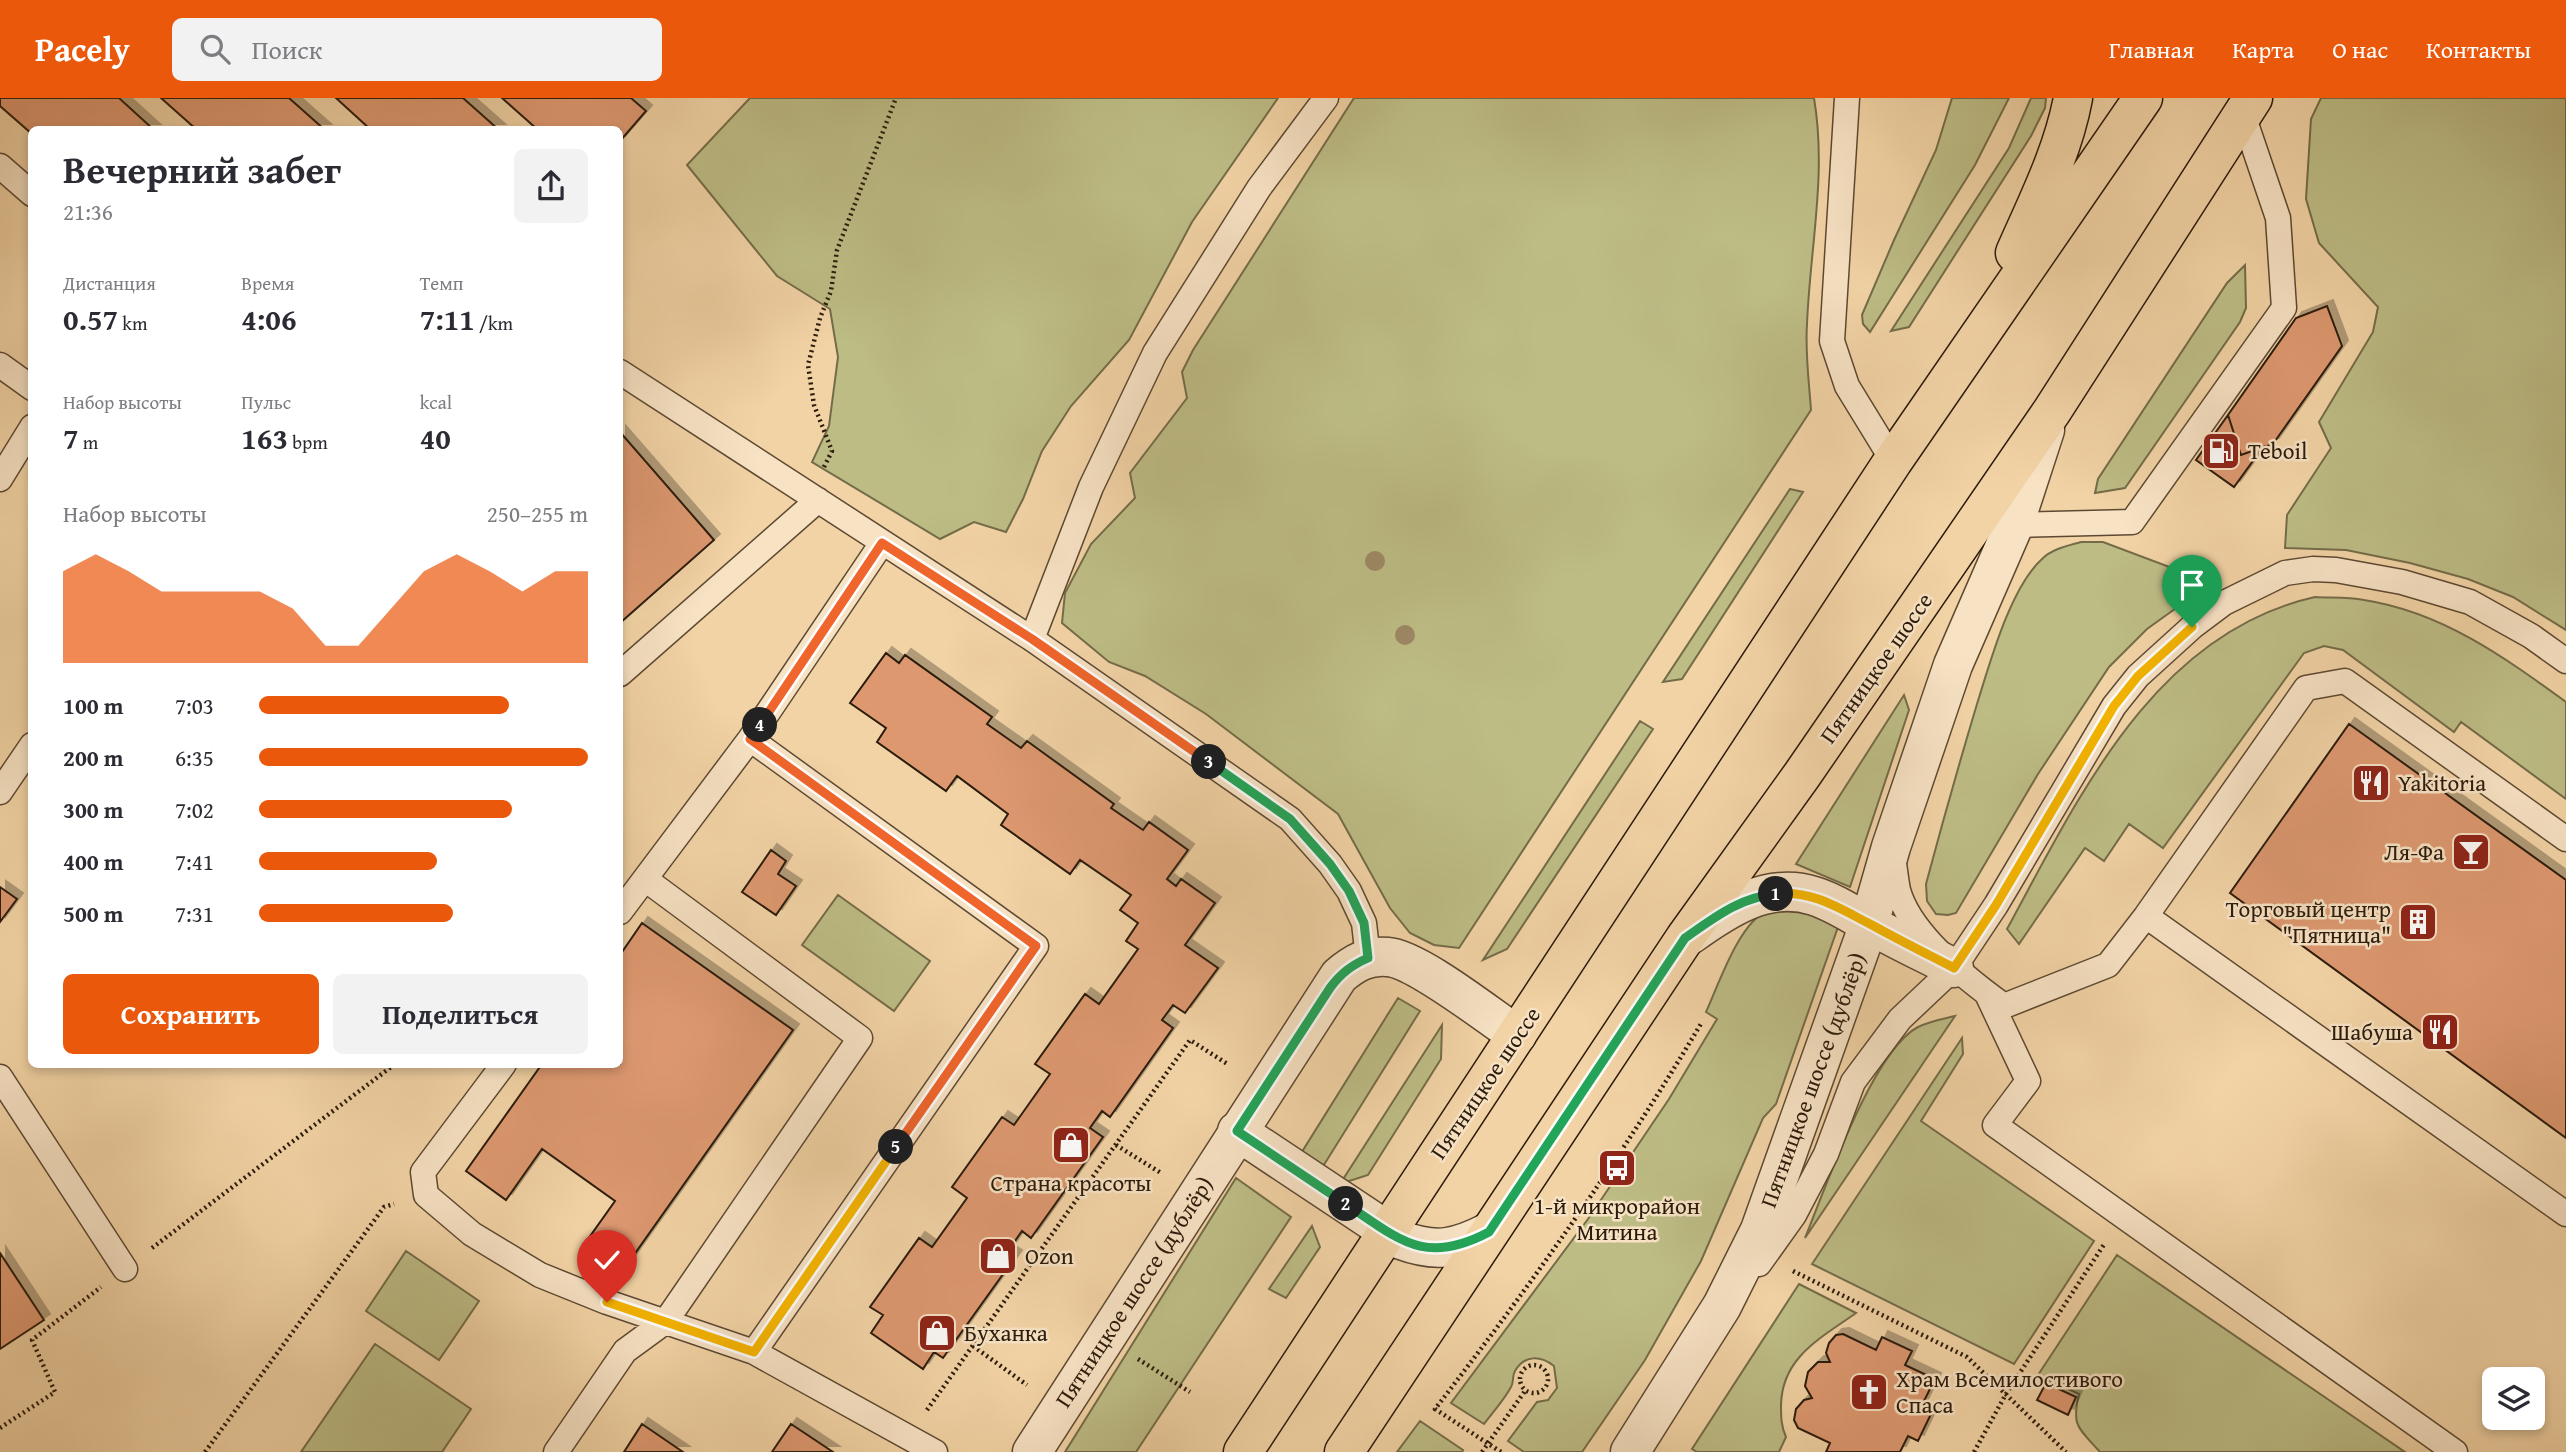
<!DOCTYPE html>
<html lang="ru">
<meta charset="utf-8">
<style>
body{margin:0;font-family:"Gentium Book Plus",serif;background:#f2f2f3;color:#2b2b33;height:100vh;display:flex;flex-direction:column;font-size:26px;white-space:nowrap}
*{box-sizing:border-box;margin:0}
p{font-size:23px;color:#7c7c81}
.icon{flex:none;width:38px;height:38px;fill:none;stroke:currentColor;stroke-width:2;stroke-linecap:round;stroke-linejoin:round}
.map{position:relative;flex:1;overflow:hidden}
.drawer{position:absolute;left:28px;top:28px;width:595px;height:942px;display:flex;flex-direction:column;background:#fff;border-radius:10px;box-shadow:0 4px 10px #0003}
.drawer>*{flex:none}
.controls{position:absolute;left:2482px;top:1269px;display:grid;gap:14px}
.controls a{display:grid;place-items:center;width:63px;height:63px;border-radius:10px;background:#fff;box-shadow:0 4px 10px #0003;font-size:35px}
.pin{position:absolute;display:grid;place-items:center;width:60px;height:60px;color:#fff;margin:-72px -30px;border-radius:50% 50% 50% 0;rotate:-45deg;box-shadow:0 0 7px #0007}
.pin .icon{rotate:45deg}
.km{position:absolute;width:35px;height:35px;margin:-18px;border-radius:50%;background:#222;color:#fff;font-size:19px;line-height:35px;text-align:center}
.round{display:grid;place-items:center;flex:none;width:74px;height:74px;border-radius:10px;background:#f2f2f3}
.summary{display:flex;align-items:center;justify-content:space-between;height:119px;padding:0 35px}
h1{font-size:38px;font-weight:700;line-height:52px}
.figures{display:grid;grid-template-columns:repeat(3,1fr);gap:10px;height:119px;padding:7px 35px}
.figures div{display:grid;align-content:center}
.figures b{font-size:30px;font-weight:700}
.figures small{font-size:19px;font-weight:400}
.figures p{font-size:19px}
.chart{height:196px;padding:14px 35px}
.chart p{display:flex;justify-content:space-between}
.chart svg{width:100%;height:126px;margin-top:7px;fill:#ea580c;opacity:.7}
.primary-button{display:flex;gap:14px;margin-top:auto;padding:14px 35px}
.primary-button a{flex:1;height:80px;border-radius:10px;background:#ea580c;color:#fff;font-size:28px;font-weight:700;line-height:80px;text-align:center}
.primary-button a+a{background:#f2f2f3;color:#2b2b33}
ul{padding:0 35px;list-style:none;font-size:23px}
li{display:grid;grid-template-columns:112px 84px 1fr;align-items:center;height:52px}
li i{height:18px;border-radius:9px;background:#ea580c}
header{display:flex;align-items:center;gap:42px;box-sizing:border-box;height:98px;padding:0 35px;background:#ea580c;color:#fff}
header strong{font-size:33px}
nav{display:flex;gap:38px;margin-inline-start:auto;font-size:24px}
.search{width:490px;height:63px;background:#f2f2f3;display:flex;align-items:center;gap:18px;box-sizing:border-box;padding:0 24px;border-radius:10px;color:#7c7c81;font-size:26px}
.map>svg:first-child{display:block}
.green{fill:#bdbc85;stroke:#746c48;stroke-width:2}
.building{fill:#dd986f;stroke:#2b1b0b;stroke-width:2;filter:url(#shadow)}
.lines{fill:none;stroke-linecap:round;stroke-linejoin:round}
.lane-casing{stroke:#5d4932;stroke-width:27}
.street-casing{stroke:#5d4932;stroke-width:41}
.primary-casing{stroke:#2b1b0b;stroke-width:41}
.path{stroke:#2b1b0b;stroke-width:4.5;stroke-dasharray:2 3.5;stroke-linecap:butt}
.lane{stroke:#f7e2c4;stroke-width:24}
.street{stroke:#f7e2c4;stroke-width:38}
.primary{stroke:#f2d3a5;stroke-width:38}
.tree{fill:#9d8865}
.split-1-casing{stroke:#fff;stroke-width:14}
.split-2-casing{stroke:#fff;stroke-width:14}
.split-3-casing{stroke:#fff;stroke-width:14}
.split-4-casing{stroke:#fff;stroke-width:14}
.split-5-casing{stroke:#fff;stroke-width:14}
.split-6-casing{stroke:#fff;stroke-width:14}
.split-1{stroke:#f5b400;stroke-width:9}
.split-2{stroke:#22a559;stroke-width:9}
.split-3{stroke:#22a559;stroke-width:9}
.split-4{stroke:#f0652b;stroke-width:9}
.split-5{stroke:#f0652b;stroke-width:9}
.split-6{stroke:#f5b400;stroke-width:9}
.labels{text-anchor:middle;stroke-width:5;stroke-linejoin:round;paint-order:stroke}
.poi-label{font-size:23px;fill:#2b1b0b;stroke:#f7e2c4;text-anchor:start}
.street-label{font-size:23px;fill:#2b1b0b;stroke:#f7e2c4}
</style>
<header>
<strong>Pacely</strong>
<div class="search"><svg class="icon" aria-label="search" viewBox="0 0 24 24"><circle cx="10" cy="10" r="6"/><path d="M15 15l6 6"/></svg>Поиск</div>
<nav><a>Главная</a><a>Карта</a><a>О нас</a><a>Контакты</a></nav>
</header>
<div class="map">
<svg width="2566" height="1354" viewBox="0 0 2566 1354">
<defs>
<filter id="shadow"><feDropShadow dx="6" dy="-6" stdDeviation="0" flood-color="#0004"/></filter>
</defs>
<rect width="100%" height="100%" fill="#f2d3a5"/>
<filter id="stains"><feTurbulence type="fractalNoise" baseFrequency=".00286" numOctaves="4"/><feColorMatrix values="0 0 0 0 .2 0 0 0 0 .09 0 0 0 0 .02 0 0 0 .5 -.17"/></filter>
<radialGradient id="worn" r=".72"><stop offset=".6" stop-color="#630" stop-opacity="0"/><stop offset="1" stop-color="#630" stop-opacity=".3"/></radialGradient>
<path class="green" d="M 750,0 L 1278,0 L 1192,124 L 1129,242 L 1071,308 L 1042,353 L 1023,401 L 1006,434 L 974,424 L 940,441 L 812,364 L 829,328 L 838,259 L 830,211 L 777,178 L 687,67 Z
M 1354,0 L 1814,0 C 1827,76 1810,150 1807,226 C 1805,254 1809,284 1811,312 L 1459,850 L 1434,847 L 1410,835 L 1390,810 L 1338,716 L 1206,616 L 1145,578 L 1109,564 L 1062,525 L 1065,495 L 1091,446 L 1135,400 L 1130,375 L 1187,300 L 1182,274 L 1193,252 Z
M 1952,0 L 2009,0 L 1975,67 L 1870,234 L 1863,226 L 1862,217 L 1894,142 L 1936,52 Z
M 2031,0 L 2046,0 L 2045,10 L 2031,38 L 1909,229 L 1891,233 L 2009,50 Z
M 2321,0 L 2566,0 L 2566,532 L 2513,499 L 2468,481 L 2410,465 L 2346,452 L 2285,450 L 2287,417 L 2331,350 L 2319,324 L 2373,234 L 2378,209 L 2319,145 L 2306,101 L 2311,21 Z
M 2245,167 L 2246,210 L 2240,224 L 2125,390 L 2095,395 L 2098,381 L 2227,185 Z
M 1790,391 L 1803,394 L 1682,581 L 1663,584 Z
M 2081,444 L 2103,444 L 2204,482 L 2204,490 L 2147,531 L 2109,569 L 2038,676 L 1956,815 L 1948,817 L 1936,816 L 1927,803 L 1926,786 C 1942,726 1959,666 1977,606 C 1990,565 2010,490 2042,461 C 2052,451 2067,448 2081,444 Z
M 2315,499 C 2331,500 2348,499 2364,502 C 2442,514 2504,559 2566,604 L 2566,701 L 2461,624 L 2454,634 L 2343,552 L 2324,548 L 2304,555 L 2163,750 L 2129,726 L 2104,763 L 2085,750 L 2019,846 L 2007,831 C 2079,699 2154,535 2315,499 Z
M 1904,597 L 1909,612 L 1850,789 L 1796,766 Z
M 1640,623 L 1653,631 L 1507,851 L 1483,862 Z
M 838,797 L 930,863 L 894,913 L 802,847 Z
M 1801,810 L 1838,829 L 1776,1006 L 1763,1020 L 1701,1163 L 1645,1262 L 1582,1354 L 1524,1354 L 1508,1343 L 1537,1304 L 1548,1302 L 1557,1290 L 1554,1268 C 1541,1258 1525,1256 1515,1273 C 1512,1278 1514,1284 1511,1289 C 1504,1302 1493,1314 1484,1326 L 1451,1305 L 1588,1121 L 1669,1001 L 1717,921 L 1706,914 C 1718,888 1740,822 1768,813 C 1778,810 1790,811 1801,810 Z
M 1398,900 L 1420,913 L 1322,1070 L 1300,1057 Z
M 1955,918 L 1805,1140 C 1825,1091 1873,952 1918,929 C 1930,923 1942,921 1955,918 Z
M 1442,927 L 1441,961 L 1368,1077 L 1340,1086 Z
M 1962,940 L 1963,956 L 1921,1023 L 2094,1143 L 2014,1266 L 1812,1166 Z
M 1236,1080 L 1291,1119 L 1136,1354 L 1065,1354 Z
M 1312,1128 L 1320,1149 L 1286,1200 L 1269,1191 Z
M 406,1153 L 479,1203 L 439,1262 L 366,1213 Z
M 2117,1157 L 2405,1354 L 2100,1354 C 2079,1330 2071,1329 2079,1296 L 2038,1277 Z
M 1799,1186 L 1856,1215 C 1821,1240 1782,1259 1781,1307 C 1781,1319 1781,1328 1786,1339 L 1779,1354 L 1697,1354 L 1692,1351 Z
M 375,1246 L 471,1311 L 442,1354 L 301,1354 Z
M 1420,1323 L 1463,1352 L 1462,1354 L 1397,1354 Z"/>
<path class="building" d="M 0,0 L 119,0 L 154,32 L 32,32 L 32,36 L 0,8 Z
M 161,0 L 289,0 L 325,32 L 197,32 Z
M 336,0 L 463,0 L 499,32 L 371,32 Z
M 502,0 L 631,0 L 646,13 L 620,43 L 620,32 L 538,32 Z
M 2327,208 L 2342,248 L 2273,346 L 2241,357 L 2228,317 L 2296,220 Z
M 2228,317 L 2241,357 L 2263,349 L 2234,389 L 2196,362 Z
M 620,334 L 714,442 L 620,525 Z
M 886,555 L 899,565 L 905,557 L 992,619 L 987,626 L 1021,650 L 1027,643 L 1114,706 L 1111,710 L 1143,732 L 1149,724 L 1188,752 L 1167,781 L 1176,788 L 1181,781 L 1215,805 L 1185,847 L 1218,870 L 1185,915 L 1173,907 L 1162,922 L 1173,930 L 1110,1019 L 1102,1013 L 1090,1030 L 1103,1039 L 1031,1140 L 1022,1133 L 1008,1153 L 1016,1158 L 943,1260 L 934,1254 L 923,1271 L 871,1235 L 883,1217 L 870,1209 L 919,1140 L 932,1149 L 967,1100 L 952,1089 L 1002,1019 L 1014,1027 L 1050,976 L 1035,966 L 1085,896 L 1099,906 L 1138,851 L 1126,843 L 1138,825 L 1120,812 L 1131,797 L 1080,762 L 1070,776 L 1001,727 L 1008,716 L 957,678 L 946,693 L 877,644 L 886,630 L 850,605 Z
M 2349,626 L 2566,782 L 2566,1040 L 2230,795 Z
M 771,752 L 786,763 L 778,776 L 796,788 L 776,817 L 742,794 Z
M 0,789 L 17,801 L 0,824 Z
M 642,825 L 793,932 L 619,1178 L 581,1151 L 615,1103 L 542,1051 L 506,1102 L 466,1073 L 542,966 L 620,966 L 620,857 Z
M 0,1155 L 44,1222 L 0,1251 Z
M 1843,1236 L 1876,1252 L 1882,1239 L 1912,1253 L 1905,1267 L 1935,1281 L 1920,1311 L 1931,1316 L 1918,1343 L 1908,1338 L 1900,1354 L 1826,1354 L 1830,1345 L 1798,1330 L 1794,1322 L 1796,1311 L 1804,1302 L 1812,1300 L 1805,1288 L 1808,1274 L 1818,1264 L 1830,1264 L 1826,1255 L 1829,1245 L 1836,1237 Z
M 2046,1285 L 2076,1299 L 2068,1317 L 2037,1302 Z
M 642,1326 L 683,1354 L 624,1354 Z
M 791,1326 L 833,1354 L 772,1354 Z"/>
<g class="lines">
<defs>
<path id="lane" d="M 1847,0 L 1832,243 L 1847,288 L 1893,363
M 0,68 L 32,96
M 0,267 L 32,290
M 620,274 L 1032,541 L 1290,721 L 1330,766 L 1349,793 L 1364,825 L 1368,860
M 0,381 L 32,329
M 2002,432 L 2014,427 L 2132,424 L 2284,210 L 2278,120 L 2243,17
M 1032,541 L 1091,389 L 1155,255 L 1259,90 L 1326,0
M 620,576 L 818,402
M 750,641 L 1036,848 L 754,1254 L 935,1354
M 0,694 L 32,647
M 1893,760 C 1895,771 1896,782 1898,792 C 1910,837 1968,882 2004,908 L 2108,867 L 2146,818 L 2306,590 L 2345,583 L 2566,741
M 620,814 L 750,641 L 882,445
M 2146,818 L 2566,1116
M 1987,896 L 2028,983 L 1995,1027 L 2455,1354
M 504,966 L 423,1074 L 426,1097 L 472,1136 L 540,1177 L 607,1204 L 754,1254
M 0,979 L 125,1171
M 1759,1166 L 1794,1117 L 1826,1056 L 1853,984 L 1900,921 L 1954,870 L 1996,807 L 2114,608 L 2138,578 L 2192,529 L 2224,505 L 2285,475 L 2313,471 L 2336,472 L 2402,484 L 2470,504 L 2531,538 L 2566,563
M 556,1354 L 625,1253 L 666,1223 L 860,940 L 645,781"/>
<path id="street" d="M 1690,837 C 1726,811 1768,783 1814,798 C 1833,804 1850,815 1867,825 C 1895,841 1925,855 1954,870
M 1237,1033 L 1401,1142 C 1436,1155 1456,1151 1489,1134
M 1032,1354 L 1339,878 C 1354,865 1368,857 1388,859 C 1417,861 1490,919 1517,937
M 1630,1354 L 1722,1208 L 1760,1132 L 1869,826 L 1891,749 L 1953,567 L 2014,427 L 2045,332"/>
<path id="primary" d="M 2015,155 C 2037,105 2063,54 2073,0
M 1243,1354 L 1893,363 L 2143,0
M 1344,1354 L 1685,840 L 1802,677 L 2052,313 L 2253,0"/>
</defs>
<use href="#lane" class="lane-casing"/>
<use href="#street" class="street-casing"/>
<use href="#primary" class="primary-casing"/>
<path class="path" d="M 824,369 L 832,353 L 814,307 L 808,267 L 820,220 L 831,193 L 837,152 L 896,0
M 1116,1047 L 1161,1075
M 152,1150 L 395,966
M 1793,1173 L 1967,1259 L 2066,1354
M 973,1248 L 1027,1287
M 1138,1261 L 1190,1294
M1520 1281a14 14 0 1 1 28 0a14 14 0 1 1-28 0Z
M 927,1312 L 1190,942 L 1229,967
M 0,1330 L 55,1294 L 32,1242 L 101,1189
M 205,1354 L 384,1109 L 394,1106
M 1482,1354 L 1525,1293
M 1501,1354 L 1435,1311 C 1531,1187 1622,1059 1702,924
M 1974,1354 L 2006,1296 L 2105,1145"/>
<use href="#lane" class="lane"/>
<use href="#street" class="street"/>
<use href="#primary" class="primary"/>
</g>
<g class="tree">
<circle cx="1375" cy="463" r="10"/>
<circle cx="1405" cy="537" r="10"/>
</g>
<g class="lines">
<defs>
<path id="split-1" d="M 1776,796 C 1813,792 1840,811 1872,827 C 1899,842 1927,856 1954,870 L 1996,807 L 2114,608 L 2138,578 L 2192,529"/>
<path id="split-2" d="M 1346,1106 C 1400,1142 1425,1168 1489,1134 L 1685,840 C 1714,820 1740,799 1776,796"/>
<path id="split-3" d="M 1209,664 L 1290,721 L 1330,766 L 1349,793 L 1364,825 L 1368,860 C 1352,867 1341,875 1330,890 L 1237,1033 L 1346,1106"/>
<path id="split-4" d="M 760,627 L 882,445 L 1032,541 L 1209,664"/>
<path id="split-5" d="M 760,627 L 750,641 L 1036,848 L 896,1049"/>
<path id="split-6" d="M 607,1204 L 754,1254 L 896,1049"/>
</defs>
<use href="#split-1" class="split-1-casing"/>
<use href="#split-2" class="split-2-casing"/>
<use href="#split-3" class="split-3-casing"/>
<use href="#split-4" class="split-4-casing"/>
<use href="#split-5" class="split-5-casing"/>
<use href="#split-6" class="split-6-casing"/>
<use href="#split-1" class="split-1"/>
<use href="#split-2" class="split-2"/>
<use href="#split-3" class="split-3"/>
<use href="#split-4" class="split-4"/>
<use href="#split-5" class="split-5"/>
<use href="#split-6" class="split-6"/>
</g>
<defs>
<symbol id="fuel-square" viewBox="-11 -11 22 22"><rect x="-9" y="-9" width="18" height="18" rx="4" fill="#8f2418" stroke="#f7e2c4"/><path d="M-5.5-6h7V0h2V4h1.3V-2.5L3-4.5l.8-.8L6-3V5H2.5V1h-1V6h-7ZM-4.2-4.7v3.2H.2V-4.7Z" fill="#fff"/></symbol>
<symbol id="restaurant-square" viewBox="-11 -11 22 22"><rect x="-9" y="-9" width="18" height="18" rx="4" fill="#8f2418" stroke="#f7e2c4"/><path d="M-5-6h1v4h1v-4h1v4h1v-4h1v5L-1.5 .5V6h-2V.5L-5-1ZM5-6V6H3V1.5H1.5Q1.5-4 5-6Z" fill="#fff"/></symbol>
<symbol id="bar-square" viewBox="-11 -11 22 22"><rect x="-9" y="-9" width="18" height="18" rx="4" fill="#8f2418" stroke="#f7e2c4"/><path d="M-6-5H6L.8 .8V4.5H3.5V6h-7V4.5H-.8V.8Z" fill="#fff"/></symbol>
<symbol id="building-square" viewBox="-11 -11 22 22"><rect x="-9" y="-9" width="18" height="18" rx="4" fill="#8f2418" stroke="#f7e2c4"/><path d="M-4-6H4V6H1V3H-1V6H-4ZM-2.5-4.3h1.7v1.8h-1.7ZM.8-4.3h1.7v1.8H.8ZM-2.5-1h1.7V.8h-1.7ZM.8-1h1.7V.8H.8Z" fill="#fff"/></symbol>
<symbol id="shop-square" viewBox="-11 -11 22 22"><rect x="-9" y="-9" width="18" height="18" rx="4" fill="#8f2418" stroke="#f7e2c4"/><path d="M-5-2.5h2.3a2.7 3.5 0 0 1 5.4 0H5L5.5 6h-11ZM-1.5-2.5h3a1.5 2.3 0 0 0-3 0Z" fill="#fff"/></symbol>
<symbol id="bus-square" viewBox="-11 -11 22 22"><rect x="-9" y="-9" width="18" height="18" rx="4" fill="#8f2418" stroke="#f7e2c4"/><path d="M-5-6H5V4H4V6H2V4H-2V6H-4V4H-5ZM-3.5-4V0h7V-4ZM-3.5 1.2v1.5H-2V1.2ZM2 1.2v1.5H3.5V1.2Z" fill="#fff"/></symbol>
<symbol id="church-square" viewBox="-11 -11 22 22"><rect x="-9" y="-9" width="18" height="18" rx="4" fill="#8f2418" stroke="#f7e2c4"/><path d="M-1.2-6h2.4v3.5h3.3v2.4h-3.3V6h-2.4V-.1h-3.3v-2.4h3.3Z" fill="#fff"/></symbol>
</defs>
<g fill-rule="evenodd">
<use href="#fuel-square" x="2199" y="331" width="44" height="44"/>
<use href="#restaurant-square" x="2349" y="663" width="44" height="44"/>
<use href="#bar-square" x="2449" y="732" width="44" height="44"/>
<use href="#building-square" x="2396" y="802" width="44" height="44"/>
<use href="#restaurant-square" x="2418" y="912" width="44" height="44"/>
<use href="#shop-square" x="1049" y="1025" width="44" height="44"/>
<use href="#bus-square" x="1595" y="1048" width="44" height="44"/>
<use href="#shop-square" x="976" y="1136" width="44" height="44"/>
<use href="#shop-square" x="915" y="1213" width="44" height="44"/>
<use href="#church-square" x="1847" y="1272" width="44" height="44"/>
</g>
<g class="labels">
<g class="poi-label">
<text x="2248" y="361">Teboil</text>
<text x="2398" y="693">Yakitoria</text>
<text x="2444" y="762" text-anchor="end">Ля-Фа</text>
<text x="2391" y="819" text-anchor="end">Торговый центр<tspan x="2391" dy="26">"Пятница"</tspan></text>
<text x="2413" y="942" text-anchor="end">Шабуша</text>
<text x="1071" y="1093" text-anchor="middle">Страна красоты</text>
<text x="1617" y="1116" text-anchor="middle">1-й микрорайон<tspan x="1617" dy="26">Митина</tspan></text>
<text x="1025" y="1166">Ozon</text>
<text x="964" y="1243">Буханка</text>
<text x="1896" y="1289">Храм Всемилостивого<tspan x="1896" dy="26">Спаса</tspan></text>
</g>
<g class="street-label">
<text transform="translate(1876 570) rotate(-55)" y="8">Пятницкое шоссе</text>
<text transform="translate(1813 982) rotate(-70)" y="8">Пятницкое шоссе (дублёр)</text>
<text transform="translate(1485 985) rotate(-56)" y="8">Пятницкое шоссе</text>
<text transform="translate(1134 1194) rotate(-57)" y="8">Пятницкое шоссе (дублёр)</text>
</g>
</g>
<rect width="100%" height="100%" filter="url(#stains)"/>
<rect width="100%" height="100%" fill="url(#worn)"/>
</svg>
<div class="controls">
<a><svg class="icon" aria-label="layers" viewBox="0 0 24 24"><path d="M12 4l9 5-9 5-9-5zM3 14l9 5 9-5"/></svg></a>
</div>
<div class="pin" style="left:2192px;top:529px;background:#1e9e55"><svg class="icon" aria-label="arrive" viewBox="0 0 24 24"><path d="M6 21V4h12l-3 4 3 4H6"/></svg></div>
<div class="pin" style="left:607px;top:1204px;background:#d93025"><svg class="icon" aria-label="check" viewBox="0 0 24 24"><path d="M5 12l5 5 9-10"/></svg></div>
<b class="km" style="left:1776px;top:796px">1</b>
<b class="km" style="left:1346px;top:1106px">2</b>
<b class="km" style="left:1209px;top:664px">3</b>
<b class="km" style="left:760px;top:627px">4</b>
<b class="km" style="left:896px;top:1049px">5</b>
<section class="drawer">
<div class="summary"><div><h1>Вечерний забег</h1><p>21:36</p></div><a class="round"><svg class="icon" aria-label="share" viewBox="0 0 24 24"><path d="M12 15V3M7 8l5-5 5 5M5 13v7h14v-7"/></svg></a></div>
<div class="figures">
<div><p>Дистанция</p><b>0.57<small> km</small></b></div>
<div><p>Время</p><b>4:06</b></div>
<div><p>Темп</p><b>7:11<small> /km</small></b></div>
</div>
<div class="figures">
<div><p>Набор высоты</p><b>7<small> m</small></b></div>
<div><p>Пульс</p><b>163<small> bpm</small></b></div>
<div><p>kcal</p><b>40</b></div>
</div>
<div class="chart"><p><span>Набор высоты</span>250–255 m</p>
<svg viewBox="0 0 160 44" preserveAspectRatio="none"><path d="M0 44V12L10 6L20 12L30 19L40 19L50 19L60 19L70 25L80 38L90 38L100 25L110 12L120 6L130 12L140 19L150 12L160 12V44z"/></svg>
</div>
<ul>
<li><b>100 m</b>7:03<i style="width:76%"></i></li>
<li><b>200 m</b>6:35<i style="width:100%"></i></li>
<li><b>300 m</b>7:02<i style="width:77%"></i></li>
<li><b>400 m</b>7:41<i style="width:54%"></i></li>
<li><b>500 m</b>7:31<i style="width:59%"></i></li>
</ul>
<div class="primary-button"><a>Сохранить</a><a>Поделиться</a></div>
</section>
</div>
